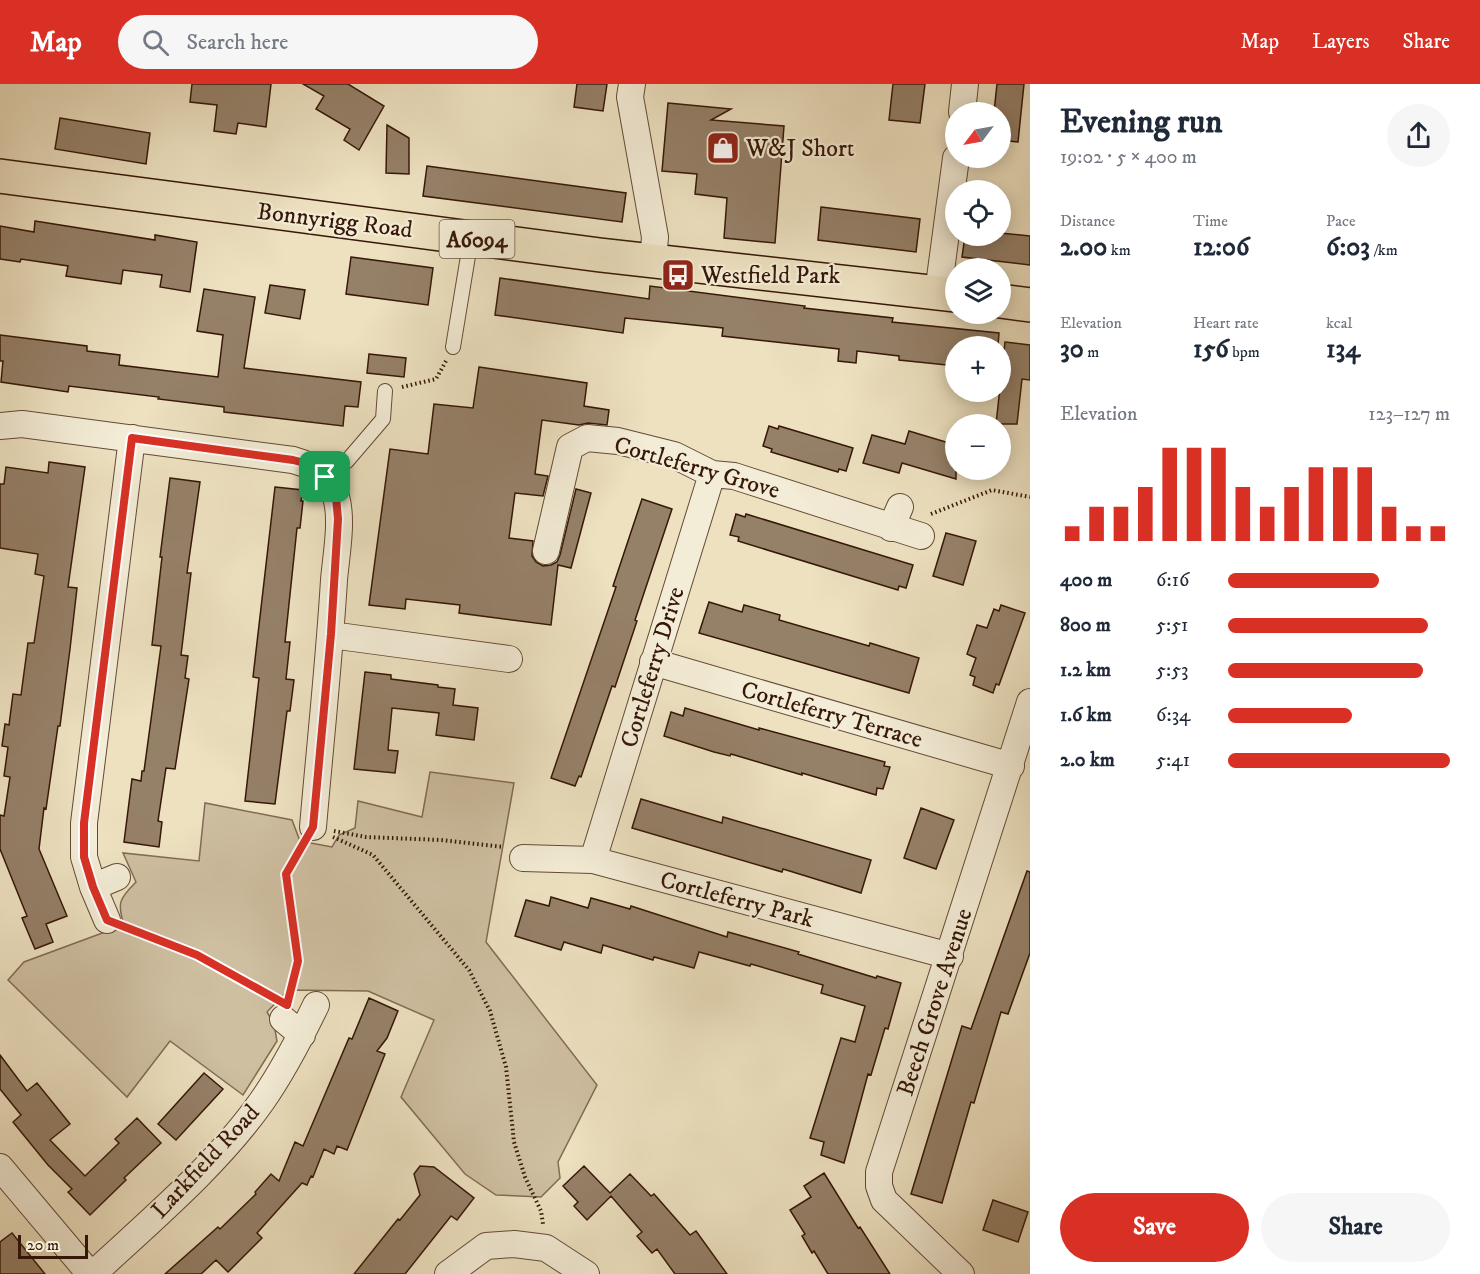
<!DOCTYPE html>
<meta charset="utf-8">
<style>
body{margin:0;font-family:"IM FELL DW Pica",serif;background:#f6f6f7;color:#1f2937;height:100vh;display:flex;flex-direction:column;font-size:22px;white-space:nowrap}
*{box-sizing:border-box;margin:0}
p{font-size:20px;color:#747a83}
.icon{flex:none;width:33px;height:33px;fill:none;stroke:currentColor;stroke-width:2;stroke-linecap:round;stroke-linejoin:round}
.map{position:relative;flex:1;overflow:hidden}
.details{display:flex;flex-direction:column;background:#fff;width:450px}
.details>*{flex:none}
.needle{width:39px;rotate:238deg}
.buttons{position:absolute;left:945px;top:18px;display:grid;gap:12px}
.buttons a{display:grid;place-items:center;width:66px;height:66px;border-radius:50%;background:#fff;box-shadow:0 3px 15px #0003;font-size:30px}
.scale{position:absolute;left:18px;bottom:15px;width:70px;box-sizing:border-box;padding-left:6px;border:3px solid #361708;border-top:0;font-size:16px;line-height:21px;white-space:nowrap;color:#361708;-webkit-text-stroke:4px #f3ecd6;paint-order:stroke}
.pin{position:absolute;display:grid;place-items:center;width:51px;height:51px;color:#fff;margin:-26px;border-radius:12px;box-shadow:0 3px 9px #0006}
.round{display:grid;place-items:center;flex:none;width:63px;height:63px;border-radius:32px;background:#f6f6f7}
.summary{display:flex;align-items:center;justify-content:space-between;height:102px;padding:0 30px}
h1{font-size:33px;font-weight:800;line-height:45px}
.stats{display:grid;grid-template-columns:repeat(3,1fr);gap:9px;height:102px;padding:6px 30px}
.stats div{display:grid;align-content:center}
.stats b{font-size:26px;font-weight:800}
.stats small{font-size:16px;font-weight:400}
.stats p{font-size:16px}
.chart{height:168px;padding:12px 30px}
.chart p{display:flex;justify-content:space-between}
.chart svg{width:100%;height:108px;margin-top:6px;stroke:#d93025;stroke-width:6}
.action{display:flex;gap:12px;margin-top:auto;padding:12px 30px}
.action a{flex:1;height:69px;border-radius:36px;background:#d93025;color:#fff;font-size:24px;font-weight:800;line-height:69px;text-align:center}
.action a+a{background:#f6f6f7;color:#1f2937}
ul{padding:0 30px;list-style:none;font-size:20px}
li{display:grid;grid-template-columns:96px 72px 1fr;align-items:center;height:45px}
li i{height:15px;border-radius:8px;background:#d93025}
header{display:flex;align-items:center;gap:36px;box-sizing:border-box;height:84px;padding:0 30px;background:#d93025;color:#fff}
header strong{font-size:28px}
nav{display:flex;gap:33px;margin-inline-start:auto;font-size:21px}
.search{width:420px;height:54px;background:#f6f6f7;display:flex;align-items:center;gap:15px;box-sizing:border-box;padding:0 21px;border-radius:33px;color:#747a83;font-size:22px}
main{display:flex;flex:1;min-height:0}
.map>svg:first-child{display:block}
.green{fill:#cebfa1;stroke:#826b54;stroke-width:1.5}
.building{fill:#958068;stroke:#361708;stroke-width:1.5}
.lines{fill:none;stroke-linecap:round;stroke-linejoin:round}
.service-casing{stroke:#644a36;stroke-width:16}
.minor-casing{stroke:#644a36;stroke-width:28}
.primary-casing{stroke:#361708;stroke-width:36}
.path{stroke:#361708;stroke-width:4;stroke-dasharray:1.5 3;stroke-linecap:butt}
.service{stroke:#f3ecd6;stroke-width:14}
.minor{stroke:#f3ecd6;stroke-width:26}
.primary{stroke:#ede1c0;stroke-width:33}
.route-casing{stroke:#fff;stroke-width:12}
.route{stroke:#d93025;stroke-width:8}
.labels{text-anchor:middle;stroke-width:4.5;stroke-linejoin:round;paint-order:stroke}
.shield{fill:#f3ecd6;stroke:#6f5746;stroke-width:1.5}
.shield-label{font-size:22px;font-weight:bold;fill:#361708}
.poi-label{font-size:24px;fill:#361708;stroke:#f3ecd6;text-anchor:start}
.street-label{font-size:24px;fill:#361708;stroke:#f3ecd6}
</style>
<header>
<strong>Map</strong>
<div class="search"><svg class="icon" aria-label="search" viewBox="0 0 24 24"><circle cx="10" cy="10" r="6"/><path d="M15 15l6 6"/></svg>Search here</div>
<nav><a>Map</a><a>Layers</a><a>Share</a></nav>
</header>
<main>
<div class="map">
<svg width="1030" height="1190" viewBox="0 0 1030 1190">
<rect width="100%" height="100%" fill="#ede1c0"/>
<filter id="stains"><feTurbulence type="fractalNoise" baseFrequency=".00333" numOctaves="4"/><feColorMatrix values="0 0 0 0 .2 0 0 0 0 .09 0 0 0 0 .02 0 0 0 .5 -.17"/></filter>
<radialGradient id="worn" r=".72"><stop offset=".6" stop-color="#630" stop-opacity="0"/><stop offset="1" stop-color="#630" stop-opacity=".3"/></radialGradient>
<path class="green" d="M 430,688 L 514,699 L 486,858 L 597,1001 L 558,1078 L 560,1094 L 541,1113 L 496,1111 L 465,1090 L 401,1013 L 434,936 L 368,907 L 288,906 L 267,928 L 274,940 L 277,957 L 243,1011 L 170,957 L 127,1013 L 8,896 L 24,878 L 124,841 C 117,819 119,815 136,798 L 123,769 L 199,777 L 205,719 L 292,736 L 300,757 L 332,763 L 339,751 L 355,744 L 358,717 L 422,733 Z"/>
<path class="building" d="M 192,0 L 271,0 L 266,43 L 238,39 L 236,50 L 214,47 L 217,21 L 190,18 Z
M 303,0 L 348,0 L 384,22 L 359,66 L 344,56 L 350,45 L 316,25 L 324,12 Z
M 577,0 L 607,0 L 603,27 L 574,23 Z
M 893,0 L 925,0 L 920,39 L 889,36 Z
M 997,0 L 1024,0 L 1018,58 L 1000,56 L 1000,28 L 994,28 Z
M 668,19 L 731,25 L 711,36 L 784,42 L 775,159 L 724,154 L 727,114 L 695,110 L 697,90 L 662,87 Z
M 60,34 L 150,49 L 146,80 L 55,65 Z
M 387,41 L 409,54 L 409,90 L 386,89 Z
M 427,82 L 626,109 L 622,138 L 423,112 Z
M 821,123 L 920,135 L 916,168 L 818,156 Z
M 35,137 L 155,156 L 155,151 L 197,158 L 190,208 L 160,203 L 162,191 L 123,186 L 121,200 L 66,192 L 68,182 L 21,175 L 20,178 L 0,175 L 0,142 L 34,148 Z
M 1000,149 L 1030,152 L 1030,181 L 962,173 L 965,152 L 1000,152 Z
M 351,173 L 433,184 L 428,221 L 346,210 Z
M 500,194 L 649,215 L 650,202 L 805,222 L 804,224 L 893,234 L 892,238 L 999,249 L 998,262 L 956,262 L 956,282 L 899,276 L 899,272 L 857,267 L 856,279 L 838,277 L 839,265 L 722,252 L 723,244 L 625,234 L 623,249 L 495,231 Z
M 270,201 L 305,206 L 300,235 L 265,229 Z
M 204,205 L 255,213 L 244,284 L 361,298 L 358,323 L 345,322 L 343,342 L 224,328 L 224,323 L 158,315 L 159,313 L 69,302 L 68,308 L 1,298 L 3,277 L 0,277 L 0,251 L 87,262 L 87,267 L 120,271 L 119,281 L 218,293 L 223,251 L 197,247 Z
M 1005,258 L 1030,261 L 1030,296 L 1022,295 L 1017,340 L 996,340 Z
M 369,270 L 406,274 L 404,293 L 367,289 Z
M 479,283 L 587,299 L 584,322 L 609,326 L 607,341 L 588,339 L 579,341 L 542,336 L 535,390 L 548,392 L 543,412 L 515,409 L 509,454 L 533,457 L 532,472 L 536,478 L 543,482 L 551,481 L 557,478 L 560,471 L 576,405 L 591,409 L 571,484 L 558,481 L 551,541 L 459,529 L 460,521 L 406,515 L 405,525 L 369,521 L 390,365 L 428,370 L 434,320 L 473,324 Z
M 769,342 L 778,345 L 779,342 L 853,364 L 846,387 L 839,385 L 838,388 L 771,368 L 772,365 L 763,362 Z
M 909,347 L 956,361 L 956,395 L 902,379 L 899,389 L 863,379 L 872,351 L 905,360 Z
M 49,378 L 85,383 L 68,503 L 77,504 L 70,565 L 60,642 L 58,642 L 46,725 L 44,724 L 39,765 L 67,832 L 46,840 L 53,858 L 35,865 L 22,834 L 27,832 L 0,765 L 0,731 L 4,732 L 10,693 L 4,692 L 8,663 L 2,662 L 5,640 L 9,641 L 13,610 L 21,611 L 28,559 L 34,559 L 44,492 L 35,490 L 38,470 L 0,464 L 0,400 L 4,400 L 6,383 L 48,389 Z
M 170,394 L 200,398 L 187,489 L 191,489 L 181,571 L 188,572 L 185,594 L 189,595 L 175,685 L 166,684 L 158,737 L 162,738 L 159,763 L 124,758 L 132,695 L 141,697 L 142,687 L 144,687 L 161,562 L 152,561 L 162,473 L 160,473 Z
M 275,403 L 303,406 L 301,417 L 303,417 L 300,444 L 297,444 L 285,558 L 290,558 L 286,595 L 294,596 L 290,627 L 287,627 L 275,720 L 245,717 L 259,594 L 253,593 Z
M 642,415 L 672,425 L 635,536 L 637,537 L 615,603 L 612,602 L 581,693 L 579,692 L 575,702 L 551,694 L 616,503 L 613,502 Z
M 736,430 L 745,433 L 746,430 L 913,481 L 906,504 L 899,502 L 898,506 L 738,457 L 739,453 L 730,451 Z
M 946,449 L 976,457 L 963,501 L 933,492 Z
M 709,518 L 742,528 L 744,521 L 780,531 L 779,536 L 869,562 L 870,559 L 919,574 L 909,609 L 699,549 Z
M 1001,521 L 1025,529 L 999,601 L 996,600 L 993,609 L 973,601 L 975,593 L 970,591 L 976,574 L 967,570 L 977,541 L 987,544 L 994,525 L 999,527 Z
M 365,588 L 391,591 L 391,595 L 438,601 L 438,603 L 455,605 L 453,621 L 478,624 L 474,656 L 436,651 L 439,629 L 392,624 L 388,666 L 398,667 L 395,689 L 354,685 Z
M 685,624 L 759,646 L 759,644 L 885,678 L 884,682 L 890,683 L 883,705 L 877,704 L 876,711 L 802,689 L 802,691 L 731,670 L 730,672 L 714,668 L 664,652 L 671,628 L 683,632 Z
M 641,715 L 722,739 L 723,733 L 871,776 L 861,809 L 783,785 L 782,788 L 632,744 Z
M 921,724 L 954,736 L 936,785 L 904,774 Z
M 1027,787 L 1030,788 L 1030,869 L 1008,930 L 1001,928 L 974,1019 L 971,1018 L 942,1119 L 911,1110 L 962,942 L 971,945 Z
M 551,813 L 588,824 L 591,814 L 630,825 L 631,822 L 727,853 L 728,848 L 799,868 L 798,870 L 876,894 L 877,892 L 901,899 L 888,945 L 885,944 L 871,991 L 868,990 L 844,1079 L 821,1071 L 824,1058 L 810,1054 L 841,954 L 855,958 L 865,922 L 821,909 L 823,901 L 751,880 L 750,882 L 699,868 L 694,884 L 654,873 L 653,876 L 603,861 L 601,869 L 564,858 L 561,866 L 515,852 L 526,816 L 549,822 Z
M 369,914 L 398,927 L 387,954 L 377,967 L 385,970 L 347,1066 L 337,1062 L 334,1070 L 324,1065 L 313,1093 L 311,1092 L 307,1101 L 302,1099 L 257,1149 L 262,1154 L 228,1188 L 216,1176 L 201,1190 L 165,1190 L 218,1143 L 220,1145 L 256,1110 L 255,1108 L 271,1090 L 279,1097 L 295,1058 L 303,1062 L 349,954 L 352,955 Z
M 0,971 L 27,1007 L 37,999 L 70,1040 L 50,1056 L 85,1092 L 119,1059 L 115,1055 L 137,1034 L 161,1059 L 124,1094 L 126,1096 L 90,1131 L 68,1108 L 72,1105 L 48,1081 L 13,1038 L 21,1031 L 0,1005 Z
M 204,989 L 223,1005 L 176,1056 L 158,1040 Z
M 420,1082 L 434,1083 L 474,1114 L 457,1136 L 451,1132 L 405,1190 L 354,1190 L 398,1135 L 400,1136 L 420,1111 L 414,1090 Z
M 584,1082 L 610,1109 L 630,1090 L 651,1112 L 654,1110 L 690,1151 L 696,1147 L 727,1190 L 675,1190 L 657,1165 L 652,1169 L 637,1152 L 642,1148 L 611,1112 L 587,1136 L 574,1122 L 578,1118 L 563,1102 Z
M 824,1089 L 858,1144 L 860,1143 L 890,1190 L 828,1190 L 814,1167 L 812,1169 L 802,1152 L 805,1150 L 790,1126 L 811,1113 L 804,1102 Z
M 993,1116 L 1028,1128 L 1018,1158 L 983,1146 Z
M 12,1149 L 45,1190 L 0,1190 L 0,1158 Z"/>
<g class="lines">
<defs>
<path id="service" d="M 453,263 L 471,154
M 325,393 L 347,377 L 383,335 L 385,307"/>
<path id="minor" d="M 632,0 L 630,13 L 655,153 L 653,177
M 962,28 L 965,0
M 938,209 L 956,74
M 0,342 L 22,340 L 293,376 C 314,382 329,391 336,413 C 343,436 336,472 334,496 C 329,579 320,661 313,743
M 891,444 L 900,423
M 546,467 L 570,363 L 587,354 L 618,357 L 674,371 L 712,390 L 734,392 L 921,452
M 331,551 L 509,575
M 653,578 L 1011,682
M 523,774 L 593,776 L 950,872
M 593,776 L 712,390
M 93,803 L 117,793
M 107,836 L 93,803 L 84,773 L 84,739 L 132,354
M 283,935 L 302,951
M 0,1083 L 90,1190
M 93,1190 C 150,1137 217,1081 262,1017 C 283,987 300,954 316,921
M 448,1190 L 486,1162 L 514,1160 L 546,1164 L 586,1190
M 961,1190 L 884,1116 L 879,1102 L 879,1088 L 1030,618"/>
<path id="primary" d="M 0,92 L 600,171 L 956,211
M 1000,217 L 1030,221"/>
</defs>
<use href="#service" class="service-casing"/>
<use href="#minor" class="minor-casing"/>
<use href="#primary" class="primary-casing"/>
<path class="path" d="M 402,303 L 436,295 L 446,277
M 931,430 L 992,406 L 1030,413
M 334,747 L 366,753 L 441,756 L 503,763
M 333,753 L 373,771 L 469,886 L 490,927 L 506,983 L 514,1058 L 525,1093 L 541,1127 L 543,1140
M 127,844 L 197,871 L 275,914
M 289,913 L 298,877 L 286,791 L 302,762"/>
<use href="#service" class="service"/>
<use href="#minor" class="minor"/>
<use href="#primary" class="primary"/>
</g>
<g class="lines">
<defs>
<path id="route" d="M 132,354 L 293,376 L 312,381 L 325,393 L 336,413 L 338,435 L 331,550 L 313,743 L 286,790 L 298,877 L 287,921 L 197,871 L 107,836 L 93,803 L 84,773 L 84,739 Z"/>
</defs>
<use href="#route" class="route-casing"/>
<use href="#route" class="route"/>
</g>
<defs>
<symbol id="shop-square" viewBox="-11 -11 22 22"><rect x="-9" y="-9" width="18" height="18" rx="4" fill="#8f2418" stroke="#f3ecd6"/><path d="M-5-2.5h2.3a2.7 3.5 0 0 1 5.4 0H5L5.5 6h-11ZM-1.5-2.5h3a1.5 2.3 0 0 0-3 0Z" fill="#fff"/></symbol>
<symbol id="bus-square" viewBox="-11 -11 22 22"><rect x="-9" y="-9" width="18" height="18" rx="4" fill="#8f2418" stroke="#f3ecd6"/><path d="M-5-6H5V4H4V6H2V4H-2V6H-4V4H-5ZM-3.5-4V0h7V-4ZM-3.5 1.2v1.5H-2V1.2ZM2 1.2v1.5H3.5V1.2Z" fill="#fff"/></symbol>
</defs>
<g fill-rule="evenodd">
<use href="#shop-square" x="704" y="45" width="38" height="38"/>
<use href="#bus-square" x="659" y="172" width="38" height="38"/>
</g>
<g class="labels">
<rect class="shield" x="439.5" y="136" width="75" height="38" rx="4.5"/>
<g class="shield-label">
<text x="477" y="163">A6094</text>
</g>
<g class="poi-label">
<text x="746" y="72">W&amp;J Short</text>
<text x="701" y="199">Westfield Park</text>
</g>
<g class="street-label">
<text transform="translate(335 136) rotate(7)" y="8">Bonnyrigg Road</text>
<text transform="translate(697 383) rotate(16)" y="8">Cortleferry Grove</text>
<text transform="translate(652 583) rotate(-73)" y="8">Cortleferry Drive</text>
<text transform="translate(832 630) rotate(16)" y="8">Cortleferry Terrace</text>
<text transform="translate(737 815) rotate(15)" y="8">Cortleferry Park</text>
<text transform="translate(934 918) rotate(-72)" y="8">Beech Grove Avenue</text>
<text transform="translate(205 1077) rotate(-47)" y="8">Larkfield Road</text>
</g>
</g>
<rect width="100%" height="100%" filter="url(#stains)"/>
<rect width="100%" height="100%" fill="url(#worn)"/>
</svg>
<div class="buttons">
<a><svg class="needle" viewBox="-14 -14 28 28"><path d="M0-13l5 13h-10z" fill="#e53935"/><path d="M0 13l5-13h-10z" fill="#747a83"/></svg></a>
<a><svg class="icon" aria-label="locate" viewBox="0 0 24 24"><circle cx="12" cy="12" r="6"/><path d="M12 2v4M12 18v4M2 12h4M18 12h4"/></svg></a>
<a><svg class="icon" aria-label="layers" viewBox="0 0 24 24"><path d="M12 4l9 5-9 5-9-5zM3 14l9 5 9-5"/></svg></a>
<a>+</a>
<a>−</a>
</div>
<div class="scale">20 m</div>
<div class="pin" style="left:325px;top:393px;background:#1e9e55"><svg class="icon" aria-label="arrive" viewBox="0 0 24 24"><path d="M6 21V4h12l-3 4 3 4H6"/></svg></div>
</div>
<section class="details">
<div class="summary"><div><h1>Evening run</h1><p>19:02 · 5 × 400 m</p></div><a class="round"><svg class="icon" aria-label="share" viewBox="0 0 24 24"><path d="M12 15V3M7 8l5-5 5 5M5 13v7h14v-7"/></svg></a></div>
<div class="stats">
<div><p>Distance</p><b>2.00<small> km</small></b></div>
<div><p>Time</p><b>12:06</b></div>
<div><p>Pace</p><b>6:03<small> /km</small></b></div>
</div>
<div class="stats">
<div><p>Elevation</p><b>30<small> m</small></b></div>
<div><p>Heart rate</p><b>156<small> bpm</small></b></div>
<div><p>kcal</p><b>134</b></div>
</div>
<div class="chart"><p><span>Elevation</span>123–127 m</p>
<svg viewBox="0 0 160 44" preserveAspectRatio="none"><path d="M5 44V38M15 44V30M25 44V30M35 44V22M45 44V6M55 44V6M65 44V6M75 44V22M85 44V30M95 44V22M105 44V14M115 44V14M125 44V14M135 44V30M145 44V38M155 44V38"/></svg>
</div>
<ul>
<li><b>400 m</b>6:16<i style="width:68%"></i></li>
<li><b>800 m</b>5:51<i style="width:90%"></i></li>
<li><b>1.2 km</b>5:53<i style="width:88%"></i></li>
<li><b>1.6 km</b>6:34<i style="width:56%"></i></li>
<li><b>2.0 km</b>5:41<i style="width:100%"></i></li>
</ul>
<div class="action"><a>Save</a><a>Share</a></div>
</section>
</main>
